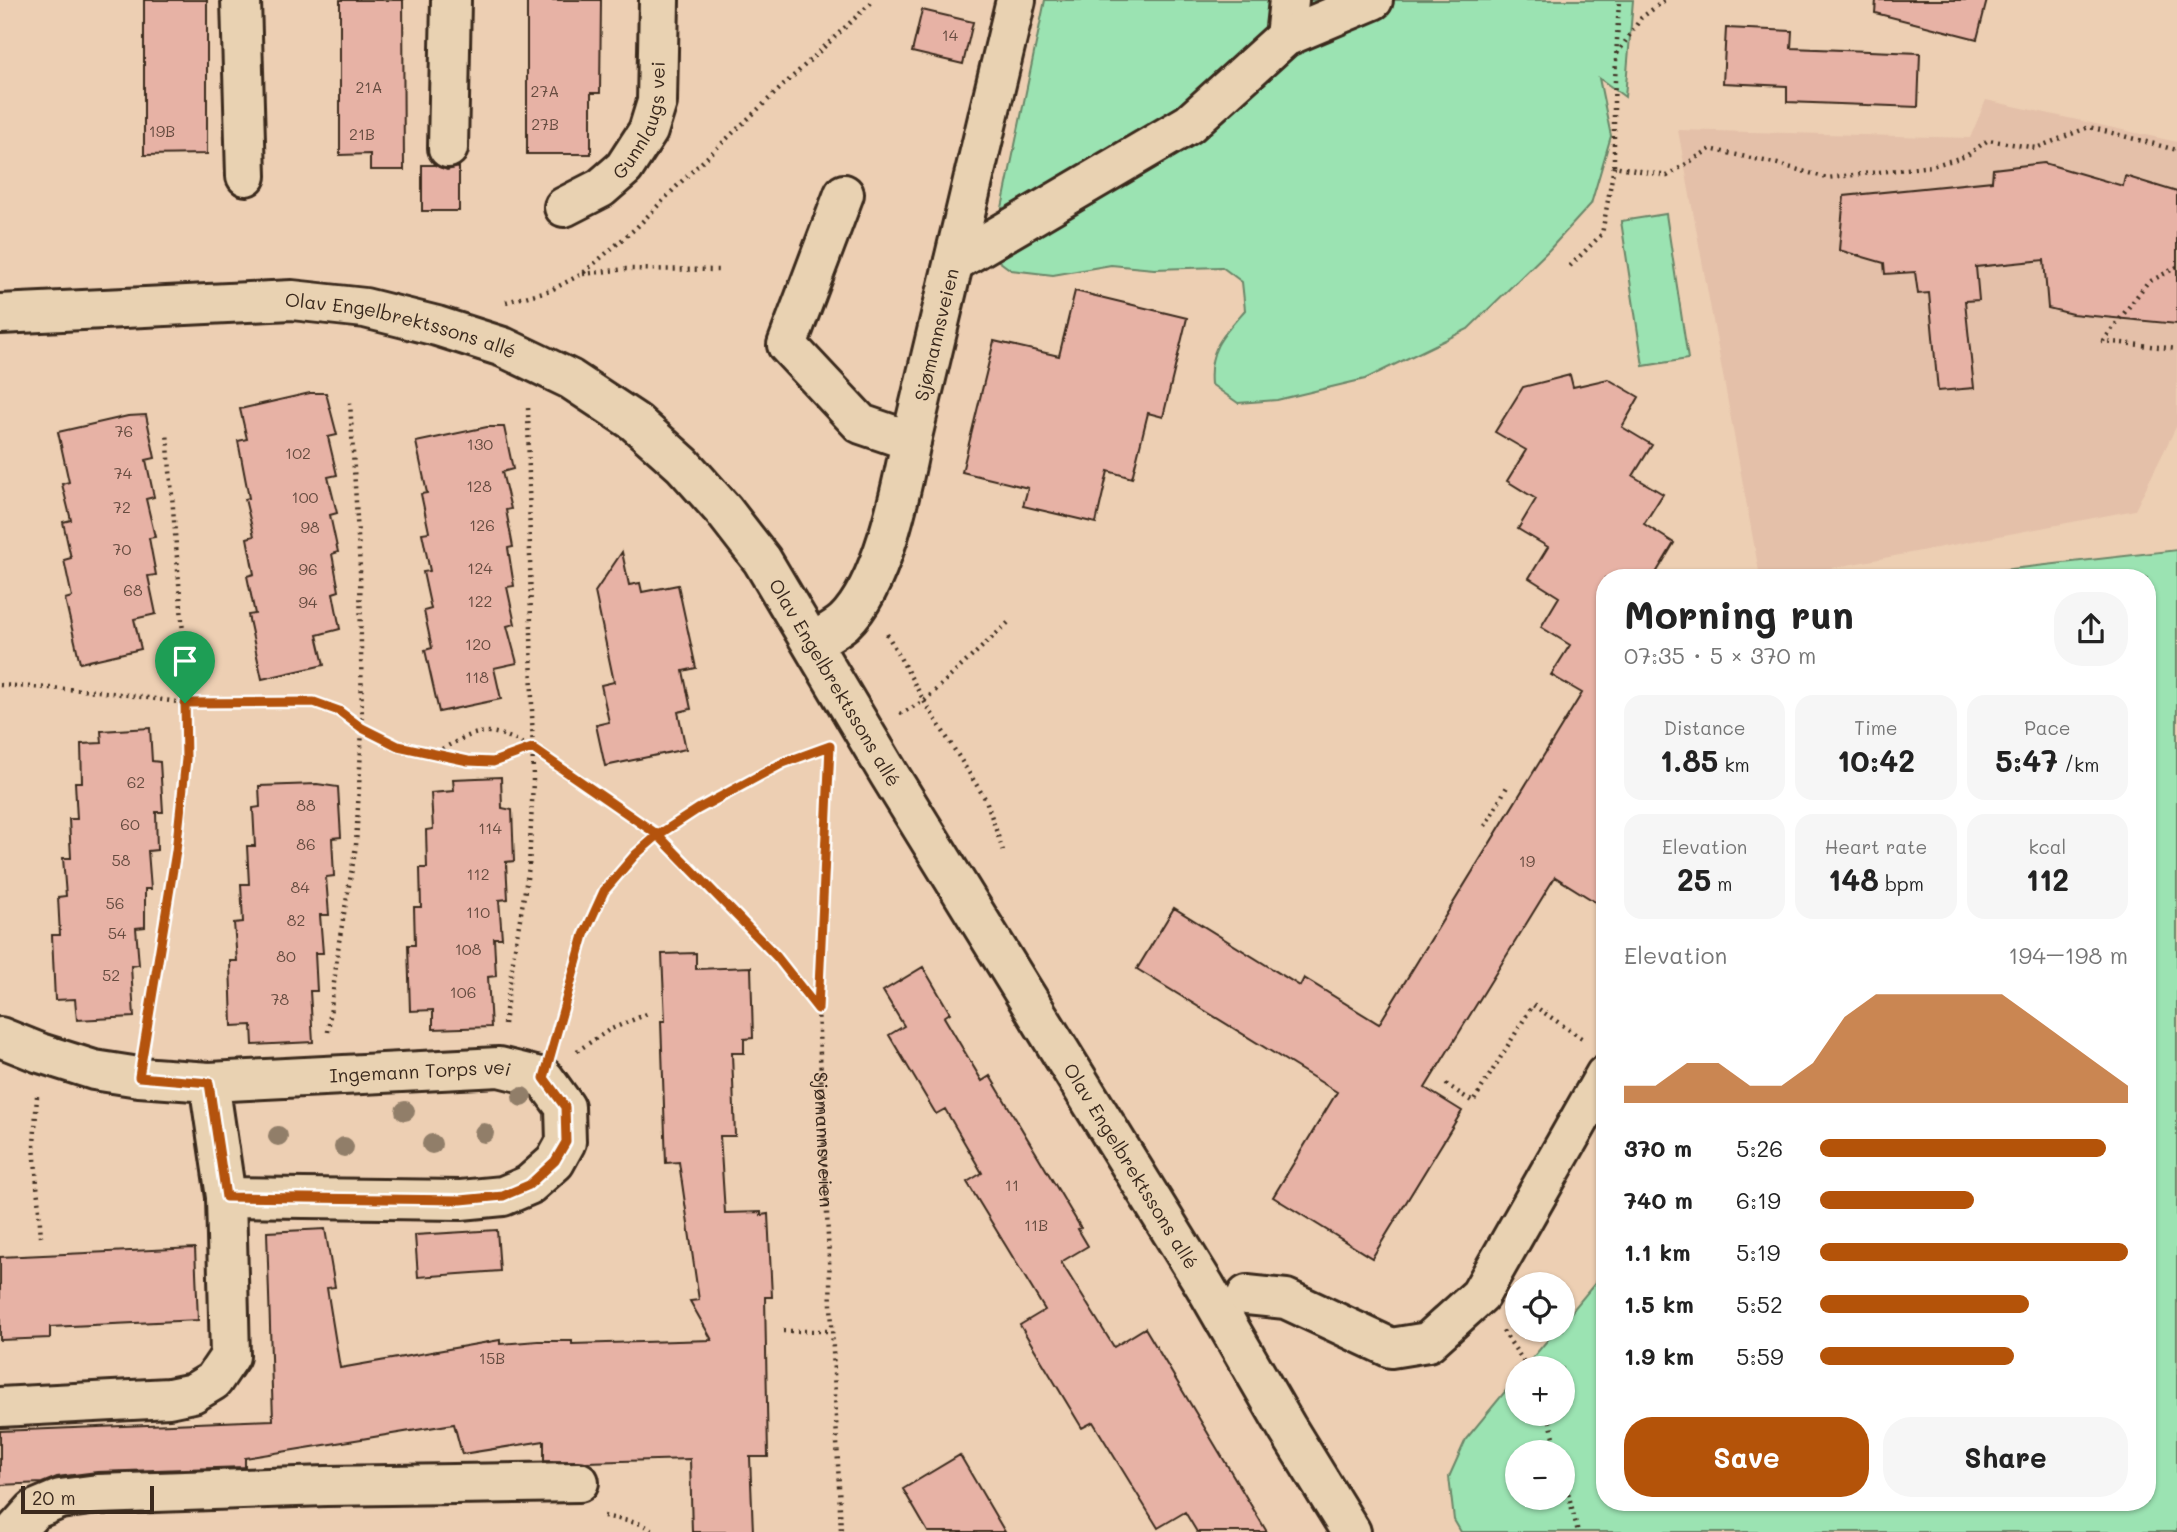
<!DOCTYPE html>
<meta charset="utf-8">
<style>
body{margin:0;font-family:Mali,sans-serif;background:#f6f6f6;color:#222;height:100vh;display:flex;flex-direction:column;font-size:26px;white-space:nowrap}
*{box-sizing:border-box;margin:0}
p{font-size:23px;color:#767676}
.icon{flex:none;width:38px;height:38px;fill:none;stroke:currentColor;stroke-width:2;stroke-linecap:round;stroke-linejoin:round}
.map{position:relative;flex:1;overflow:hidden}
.drawer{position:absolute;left:1596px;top:569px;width:560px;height:942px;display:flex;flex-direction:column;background:#fff;border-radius:28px;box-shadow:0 2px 5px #0004}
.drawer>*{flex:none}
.buttons{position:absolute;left:1505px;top:1272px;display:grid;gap:14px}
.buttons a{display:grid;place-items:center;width:70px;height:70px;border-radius:50%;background:#fff;box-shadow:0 2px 5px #0004;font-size:35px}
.scale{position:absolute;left:21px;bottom:18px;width:133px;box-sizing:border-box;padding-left:7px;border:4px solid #3b2a1e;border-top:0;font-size:19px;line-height:24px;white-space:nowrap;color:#3b2a1e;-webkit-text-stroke:5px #e9d2b2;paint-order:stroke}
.pin{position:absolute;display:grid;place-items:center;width:60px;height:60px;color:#fff;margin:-72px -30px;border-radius:50% 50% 50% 0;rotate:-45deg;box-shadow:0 0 7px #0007}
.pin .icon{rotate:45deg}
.round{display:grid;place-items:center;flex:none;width:74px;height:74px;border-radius:28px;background:#f6f6f6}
.summary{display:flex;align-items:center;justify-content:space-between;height:119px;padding:0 28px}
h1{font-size:38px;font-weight:700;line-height:52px}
.figures{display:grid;grid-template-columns:repeat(3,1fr);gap:10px;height:119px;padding:7px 28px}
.figures div{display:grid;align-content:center;border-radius:18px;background:#f6f6f6;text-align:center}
.figures b{font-size:30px;font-weight:700}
.figures small{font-size:19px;font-weight:400}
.figures p{font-size:19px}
.chart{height:196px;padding:14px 28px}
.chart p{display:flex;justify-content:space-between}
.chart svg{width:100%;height:126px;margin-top:7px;fill:#b45309;opacity:.7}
.primary-button{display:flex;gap:14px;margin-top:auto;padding:14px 28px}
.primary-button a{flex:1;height:80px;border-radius:28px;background:#b45309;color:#fff;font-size:28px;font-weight:700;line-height:80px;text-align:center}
.primary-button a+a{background:#f6f6f6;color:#222}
ul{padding:0 28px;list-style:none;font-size:23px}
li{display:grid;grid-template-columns:112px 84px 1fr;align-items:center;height:52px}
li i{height:18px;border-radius:9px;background:#b45309}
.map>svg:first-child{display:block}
.built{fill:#e4c0a9}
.green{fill:#9be3b2;stroke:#6b8668;stroke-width:2;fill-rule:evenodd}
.building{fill:#e7b2a5;stroke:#3b2a1e;stroke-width:2}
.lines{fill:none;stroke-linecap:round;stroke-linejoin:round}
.minor-casing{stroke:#3b2a1e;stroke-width:44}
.path{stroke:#3b2a1e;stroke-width:4.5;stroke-dasharray:2 5;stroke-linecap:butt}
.minor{stroke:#e9d2b2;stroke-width:38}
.tree{fill:#917e69}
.route-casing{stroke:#fff;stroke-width:14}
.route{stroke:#b45309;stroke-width:9}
.labels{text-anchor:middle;stroke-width:7;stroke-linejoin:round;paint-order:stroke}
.number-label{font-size:16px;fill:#664c40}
.street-label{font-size:19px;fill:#3b2a1e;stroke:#e9d2b2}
</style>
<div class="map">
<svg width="2177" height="1532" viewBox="0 0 2177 1532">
<rect width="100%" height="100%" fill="#edcfb3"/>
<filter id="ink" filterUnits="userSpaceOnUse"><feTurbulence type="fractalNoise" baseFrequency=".0143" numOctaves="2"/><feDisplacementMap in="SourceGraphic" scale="14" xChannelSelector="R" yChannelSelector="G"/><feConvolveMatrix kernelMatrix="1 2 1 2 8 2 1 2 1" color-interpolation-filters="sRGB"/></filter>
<g filter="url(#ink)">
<path class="built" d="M 1986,100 L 2177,142 L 2177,425 L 2135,510 L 1785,577 L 1760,577 L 1678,130 L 1970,138 Z"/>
<path class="green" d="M 1045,0 L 1633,0 L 1625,97 L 1599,78 L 1611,136 L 1591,204 L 1549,250 L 1468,329 L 1365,379 L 1277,400 L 1238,403 L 1211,384 C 1208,349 1223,335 1245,310 L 1242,282 L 1222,267 L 1154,269 L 1111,265 L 1053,275 L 1011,270 L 996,259 L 996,237 Z
M 1666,214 L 1688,359 L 1643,366 L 1621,221 Z
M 2177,550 L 2177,1532 L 1461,1532 L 1454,1520 L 1449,1477 L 1466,1439 L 1517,1377 L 1517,1414 L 1563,1414 L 1563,1368 L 1524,1368 L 1556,1330 L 1563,1330 L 1563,1322 L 1605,1271 L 1605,1502 L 2147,1502 L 2147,578 L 1941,577 ZM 1563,1452 L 1563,1498 L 1517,1498 L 1517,1452 Z"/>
<path class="building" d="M 144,0 L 207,0 L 207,154 L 144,155 Z
M 340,0 L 403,0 L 404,170 L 370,170 L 370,154 L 340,155 Z
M 527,0 L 601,0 L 600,93 L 591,93 L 591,154 L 527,154 Z
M 1876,0 L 1987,0 L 1977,39 L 1875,13 Z
M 922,10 L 973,22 L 963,64 L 912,52 Z
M 1726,28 L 1792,31 L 1791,48 L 1920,53 L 1918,107 L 1787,102 L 1787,86 L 1723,83 Z
M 2044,163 L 2123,186 L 2125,176 L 2177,192 L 2177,324 L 2072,314 L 2048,308 L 2044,260 L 1976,267 L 1979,300 L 1965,301 L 1974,388 L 1938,391 L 1929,293 L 1918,294 L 1915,272 L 1885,274 L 1884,263 L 1839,250 L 1844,196 L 1992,181 L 1993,169 Z
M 422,165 L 435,165 L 447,170 L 459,167 L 459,211 L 422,211 Z
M 1075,291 L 1187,318 L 1163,417 L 1148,413 L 1132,478 L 1108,471 L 1096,523 L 1023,506 L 1028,488 L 962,472 L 994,341 L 1059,356 Z
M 1570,375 L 1573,387 L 1608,379 L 1639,397 L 1622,427 L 1652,445 L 1633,476 L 1663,494 L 1644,524 L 1674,543 L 1653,578 L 1605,578 L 1605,908 L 1555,877 L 1425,1088 L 1462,1111 L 1372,1258 L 1273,1197 L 1337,1092 L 1137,969 L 1174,908 L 1300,986 L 1304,978 L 1379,1024 L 1582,693 L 1551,675 L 1570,645 L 1541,627 L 1559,597 L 1529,578 L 1548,547 L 1518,529 L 1536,499 L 1507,481 L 1526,450 L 1495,432 L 1523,387 Z
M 310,393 L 326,393 L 337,435 L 328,437 L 337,475 L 328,477 L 337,513 L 330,515 L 338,552 L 332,554 L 339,591 L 333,593 L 340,629 L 317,635 L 324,665 L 262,679 L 248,615 L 255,614 L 247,576 L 254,574 L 247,538 L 254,536 L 245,499 L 249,498 L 238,441 L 247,439 L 240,409 Z
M 146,415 L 155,458 L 146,460 L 154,497 L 146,499 L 155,537 L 149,538 L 156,575 L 148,576 L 156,614 L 134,619 L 141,649 L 80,663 L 65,599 L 72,597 L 64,560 L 71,558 L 63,522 L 71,520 L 62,484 L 69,482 L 58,432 L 128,416 Z
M 487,427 L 504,427 L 513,469 L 502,472 L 511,509 L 506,510 L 513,547 L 508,548 L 514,586 L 507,587 L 515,624 L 507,626 L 517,663 L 494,668 L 501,699 L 439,712 L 425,650 L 432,648 L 424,611 L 431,609 L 423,572 L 430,571 L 422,533 L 429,532 L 421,494 L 427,493 L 416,442 Z
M 622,552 L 629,585 L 640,583 L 642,592 L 678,585 L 696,668 L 683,671 L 691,709 L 678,712 L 686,749 L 605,766 L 596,725 L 609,722 L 601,685 L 614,682 L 595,592 Z
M 150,728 L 152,761 L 160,762 L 163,812 L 156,812 L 157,850 L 148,851 L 151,889 L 145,889 L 145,927 L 136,928 L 139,965 L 131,966 L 134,1017 L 77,1020 L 75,999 L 55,1000 L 52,935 L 60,935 L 58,897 L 66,896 L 63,858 L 71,858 L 69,819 L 77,819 L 75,782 L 82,782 L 81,744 L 102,743 L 101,731 Z
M 501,777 L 502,808 L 512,810 L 514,861 L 506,862 L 508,899 L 499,900 L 502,938 L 494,938 L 496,976 L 488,977 L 491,1027 L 433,1029 L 433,1010 L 410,1011 L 408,945 L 415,945 L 414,907 L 421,907 L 420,868 L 427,868 L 426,830 L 433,829 L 431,793 L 454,791 L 453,779 Z
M 317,784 L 338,787 L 341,837 L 332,838 L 334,876 L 326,877 L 329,915 L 320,915 L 323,953 L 315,953 L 317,991 L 310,991 L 313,1042 L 253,1045 L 252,1025 L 232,1026 L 230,961 L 237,961 L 234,923 L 243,922 L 241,884 L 249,884 L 247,846 L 255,846 L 253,808 L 260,807 L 259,786 Z
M 696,953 L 696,969 L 751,967 L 753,1038 L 744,1039 L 744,1053 L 732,1053 L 735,1136 L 720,1136 L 725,1213 L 761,1212 L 761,1215 L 768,1214 L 772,1297 L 765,1297 L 768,1457 L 750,1457 L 753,1532 L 692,1532 L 690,1459 L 586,1462 L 544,1461 L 544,1441 L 462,1454 L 454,1424 L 245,1458 L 245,1467 L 97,1472 L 57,1477 L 42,1483 L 0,1485 L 0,1431 L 273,1420 L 267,1232 L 325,1229 L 335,1287 L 327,1288 L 340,1368 L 500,1340 L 500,1344 L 538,1341 L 572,1341 L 572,1344 L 712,1340 L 690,1301 L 699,1300 L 679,1162 L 666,1163 L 661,1021 L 665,1021 L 662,954 Z
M 923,967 L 950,1013 L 944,1017 L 982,1081 L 990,1076 L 1081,1228 L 1078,1229 L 1088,1246 L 1061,1262 L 1114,1347 L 1145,1328 L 1267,1532 L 1197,1532 L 1185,1512 L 1158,1528 L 1093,1422 L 1082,1428 L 1020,1325 L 1045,1310 L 967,1182 L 982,1173 L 945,1109 L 936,1114 L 889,1035 L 904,1026 L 883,991 Z
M 497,1230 L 500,1271 L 418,1277 L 415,1235 Z
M 195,1248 L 198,1320 L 50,1327 L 50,1338 L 0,1340 L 0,1257 Z
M 960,1455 L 1005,1532 L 928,1532 L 903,1489 Z"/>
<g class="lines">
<defs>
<g id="minor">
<path d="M 241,0 L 246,176"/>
<path d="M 1285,37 L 1289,0"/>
<path d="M 448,148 L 451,0"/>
<path d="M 844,194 L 787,345 L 861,424 L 911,441"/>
<path id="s2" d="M 564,207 L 601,188 L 624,168 L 648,131 L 657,102 L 659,0"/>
<path d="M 954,262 L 1189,124 L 1285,37 L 1373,0"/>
<path id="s3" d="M 0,314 L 292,300 L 365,308 L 437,326 L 503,347 L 570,379 L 635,422 L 683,465 L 724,511 L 762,560 L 889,774 L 1205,1286 L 1287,1428 L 1351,1532"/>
<path id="s4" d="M 812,643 C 822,636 835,630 844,622 C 882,586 901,492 911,441 L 1016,0"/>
<path id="s5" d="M 0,1037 L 40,1053 L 94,1070 L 139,1077 L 209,1082 L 499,1067 L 544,1078 L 565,1107 L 566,1142 L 555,1162 L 529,1185 L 503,1196 L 461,1200 L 226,1197 L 209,1082"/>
<path d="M 1247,1295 L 1286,1299 L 1391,1348 L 1428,1342 L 1480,1295 L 1605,1075"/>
<path d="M 0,1407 L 169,1398 L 193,1393 L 213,1381 L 230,1356 L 226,1197"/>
<path d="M 14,1532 L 34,1510 L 60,1499 L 98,1494 L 326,1486 L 579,1482"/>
</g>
</defs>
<use href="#minor" class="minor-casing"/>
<g class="path">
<path d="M 1617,54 L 1641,18 L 1665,0"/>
<path d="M 1614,166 L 1614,101 L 1619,0"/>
<path d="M 1570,266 L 1602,234 L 1614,166 L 1667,176 L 1710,149 L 1778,164 L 1827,178 L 1932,166 L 1966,156 L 1988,140 L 2036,148 L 2089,127 L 2177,150"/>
<path d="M 2177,267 L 2147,283 L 2103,341 L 2177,349"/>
<path d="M 583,274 L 626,269 L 721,270"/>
<path d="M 506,302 L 551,290 L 582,274 L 637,227 L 684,179 L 874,0"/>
<path d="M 887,634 L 924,701 L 986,800 L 1004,854"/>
<path d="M 0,685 L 98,691 L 185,703 L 314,702 L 339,711 L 362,728 L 398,746 L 468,761 L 493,762 L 532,748 L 658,835 L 777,957 L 818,1009"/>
<path d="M 900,714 L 924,701 L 1011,620"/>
<path d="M 436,752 C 451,745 471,731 489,732 C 504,733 519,742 532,748"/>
<path id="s1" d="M 829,758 L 818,1009 L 841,1532"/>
<path d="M 1485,826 L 1508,785"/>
<path d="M 504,1024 L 514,953 L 529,867 L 533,781 L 528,405"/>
<path d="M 328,1032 L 339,942 L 356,846 L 362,728 L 360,569 L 350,402"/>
<path d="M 145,1037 L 176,851 L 185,759 L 183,633 L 167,433"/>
<path d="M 555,1037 C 567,996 577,953 593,914 C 597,907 600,897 604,890 C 646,827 756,773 826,748"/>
<path d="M 577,1051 L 609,1030 L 649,1013"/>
<path d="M 1446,1084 L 1473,1102 L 1533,1005 L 1584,1040"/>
<path d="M 37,1096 L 34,1145 L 41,1237"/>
<path d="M 783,1331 L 830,1331"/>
<path d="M 1503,1331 L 1528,1368"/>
<path d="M 1548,1414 L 1558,1452"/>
<path d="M 1563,1473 L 1578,1532"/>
<path d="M 604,1516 L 642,1524 L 655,1532"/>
</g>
<use href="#minor" class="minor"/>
</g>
<g class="tree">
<circle cx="522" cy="1097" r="10"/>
<circle cx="405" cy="1111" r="10"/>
<circle cx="484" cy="1133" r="10"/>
<circle cx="278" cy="1136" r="10"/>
<circle cx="432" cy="1144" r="10"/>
<circle cx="344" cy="1147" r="10"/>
</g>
</g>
<g class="lines" filter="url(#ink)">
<defs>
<path id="route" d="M 185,703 L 186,759 L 176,851 L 139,1077 L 209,1083 L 226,1197 L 461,1200 L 503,1196 L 529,1185 L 555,1161 L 566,1142 L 565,1107 L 544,1078 L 584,935 L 604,891 L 635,855 L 658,835 L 698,809 L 783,763 L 830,746 L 818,1009 L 777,957 L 658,835 L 532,748 L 493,762 L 468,761 L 398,746 L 362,728 L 339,711 L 314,702 L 185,703"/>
</defs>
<use href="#route" class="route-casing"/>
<use href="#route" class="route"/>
</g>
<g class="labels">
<g class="number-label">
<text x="950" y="41">14</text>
<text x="369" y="93">21A</text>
<text x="545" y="97">27A</text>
<text x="545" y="130">27B</text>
<text x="162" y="137">19B</text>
<text x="362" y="140">21B</text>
<text x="124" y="437">76</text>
<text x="480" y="450">130</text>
<text x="298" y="459">102</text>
<text x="123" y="479">74</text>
<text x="479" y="492">128</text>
<text x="305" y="503">100</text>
<text x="122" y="513">72</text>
<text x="482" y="531">126</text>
<text x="310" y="533">98</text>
<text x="122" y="555">70</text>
<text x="480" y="574">124</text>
<text x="308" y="575">96</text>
<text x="133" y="596">68</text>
<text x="480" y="607">122</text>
<text x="308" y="608">94</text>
<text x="478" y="650">120</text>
<text x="477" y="683">118</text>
<text x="136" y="788">62</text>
<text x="306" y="811">88</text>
<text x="130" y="830">60</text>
<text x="490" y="834">114</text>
<text x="306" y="850">86</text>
<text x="121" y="866">58</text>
<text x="1527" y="867">19</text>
<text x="478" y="880">112</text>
<text x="300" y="893">84</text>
<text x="115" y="909">56</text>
<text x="478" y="918">110</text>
<text x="296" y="926">82</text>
<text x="117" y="939">54</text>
<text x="468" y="955">108</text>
<text x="286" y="962">80</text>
<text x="111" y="981">52</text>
<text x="463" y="998">106</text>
<text x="280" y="1005">78</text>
<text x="1012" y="1191">11</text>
<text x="1036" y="1231">11B</text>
<text x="492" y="1364">15B</text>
</g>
<g class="street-label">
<text dy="7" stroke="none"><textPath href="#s2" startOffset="124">Gunnlaugs vei</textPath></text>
<text dy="7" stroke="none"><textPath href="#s3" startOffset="404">Olav Engelbrektssons allé</textPath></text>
<text dy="7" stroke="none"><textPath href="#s4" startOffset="343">Sjømannsveien</textPath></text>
<text dy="7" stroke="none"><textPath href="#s3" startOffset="992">Olav Engelbrektssons allé</textPath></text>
<text dy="7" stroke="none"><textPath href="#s5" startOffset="427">Ingemann Torps vei</textPath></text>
<text dy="7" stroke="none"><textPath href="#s1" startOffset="382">Sjømannsveien</textPath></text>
<text dy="7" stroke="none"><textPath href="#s3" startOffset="1559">Olav Engelbrektssons allé</textPath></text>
</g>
</g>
</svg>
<div class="buttons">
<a><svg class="icon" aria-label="locate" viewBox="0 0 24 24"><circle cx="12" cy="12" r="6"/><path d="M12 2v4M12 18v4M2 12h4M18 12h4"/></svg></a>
<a>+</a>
<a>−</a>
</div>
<div class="scale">20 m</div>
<div class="pin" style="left:185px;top:703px;background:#1e9e55"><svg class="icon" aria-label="arrive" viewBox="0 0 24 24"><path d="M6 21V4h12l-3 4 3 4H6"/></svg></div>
<section class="drawer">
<div class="summary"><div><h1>Morning run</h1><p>07:35 · 5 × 370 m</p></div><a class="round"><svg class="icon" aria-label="share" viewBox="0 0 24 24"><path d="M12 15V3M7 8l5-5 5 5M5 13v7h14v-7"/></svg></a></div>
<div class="figures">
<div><p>Distance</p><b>1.85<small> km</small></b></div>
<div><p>Time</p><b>10:42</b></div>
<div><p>Pace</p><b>5:47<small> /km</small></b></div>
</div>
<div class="figures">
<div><p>Elevation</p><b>25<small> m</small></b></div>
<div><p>Heart rate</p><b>148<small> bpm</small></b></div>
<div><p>kcal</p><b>112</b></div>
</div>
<div class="chart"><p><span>Elevation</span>194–198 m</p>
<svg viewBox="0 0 160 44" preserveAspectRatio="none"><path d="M0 44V38L10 38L20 30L30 30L40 38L50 38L60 30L70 14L80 6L90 6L100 6L110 6L120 6L130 14L140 22L150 30L160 38V44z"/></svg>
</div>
<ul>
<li><b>370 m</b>5:26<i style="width:93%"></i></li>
<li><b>740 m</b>6:19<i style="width:50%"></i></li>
<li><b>1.1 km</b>5:19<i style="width:100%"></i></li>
<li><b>1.5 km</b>5:52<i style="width:68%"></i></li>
<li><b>1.9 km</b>5:59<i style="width:63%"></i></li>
</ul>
<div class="primary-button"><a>Save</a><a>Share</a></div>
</section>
</div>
